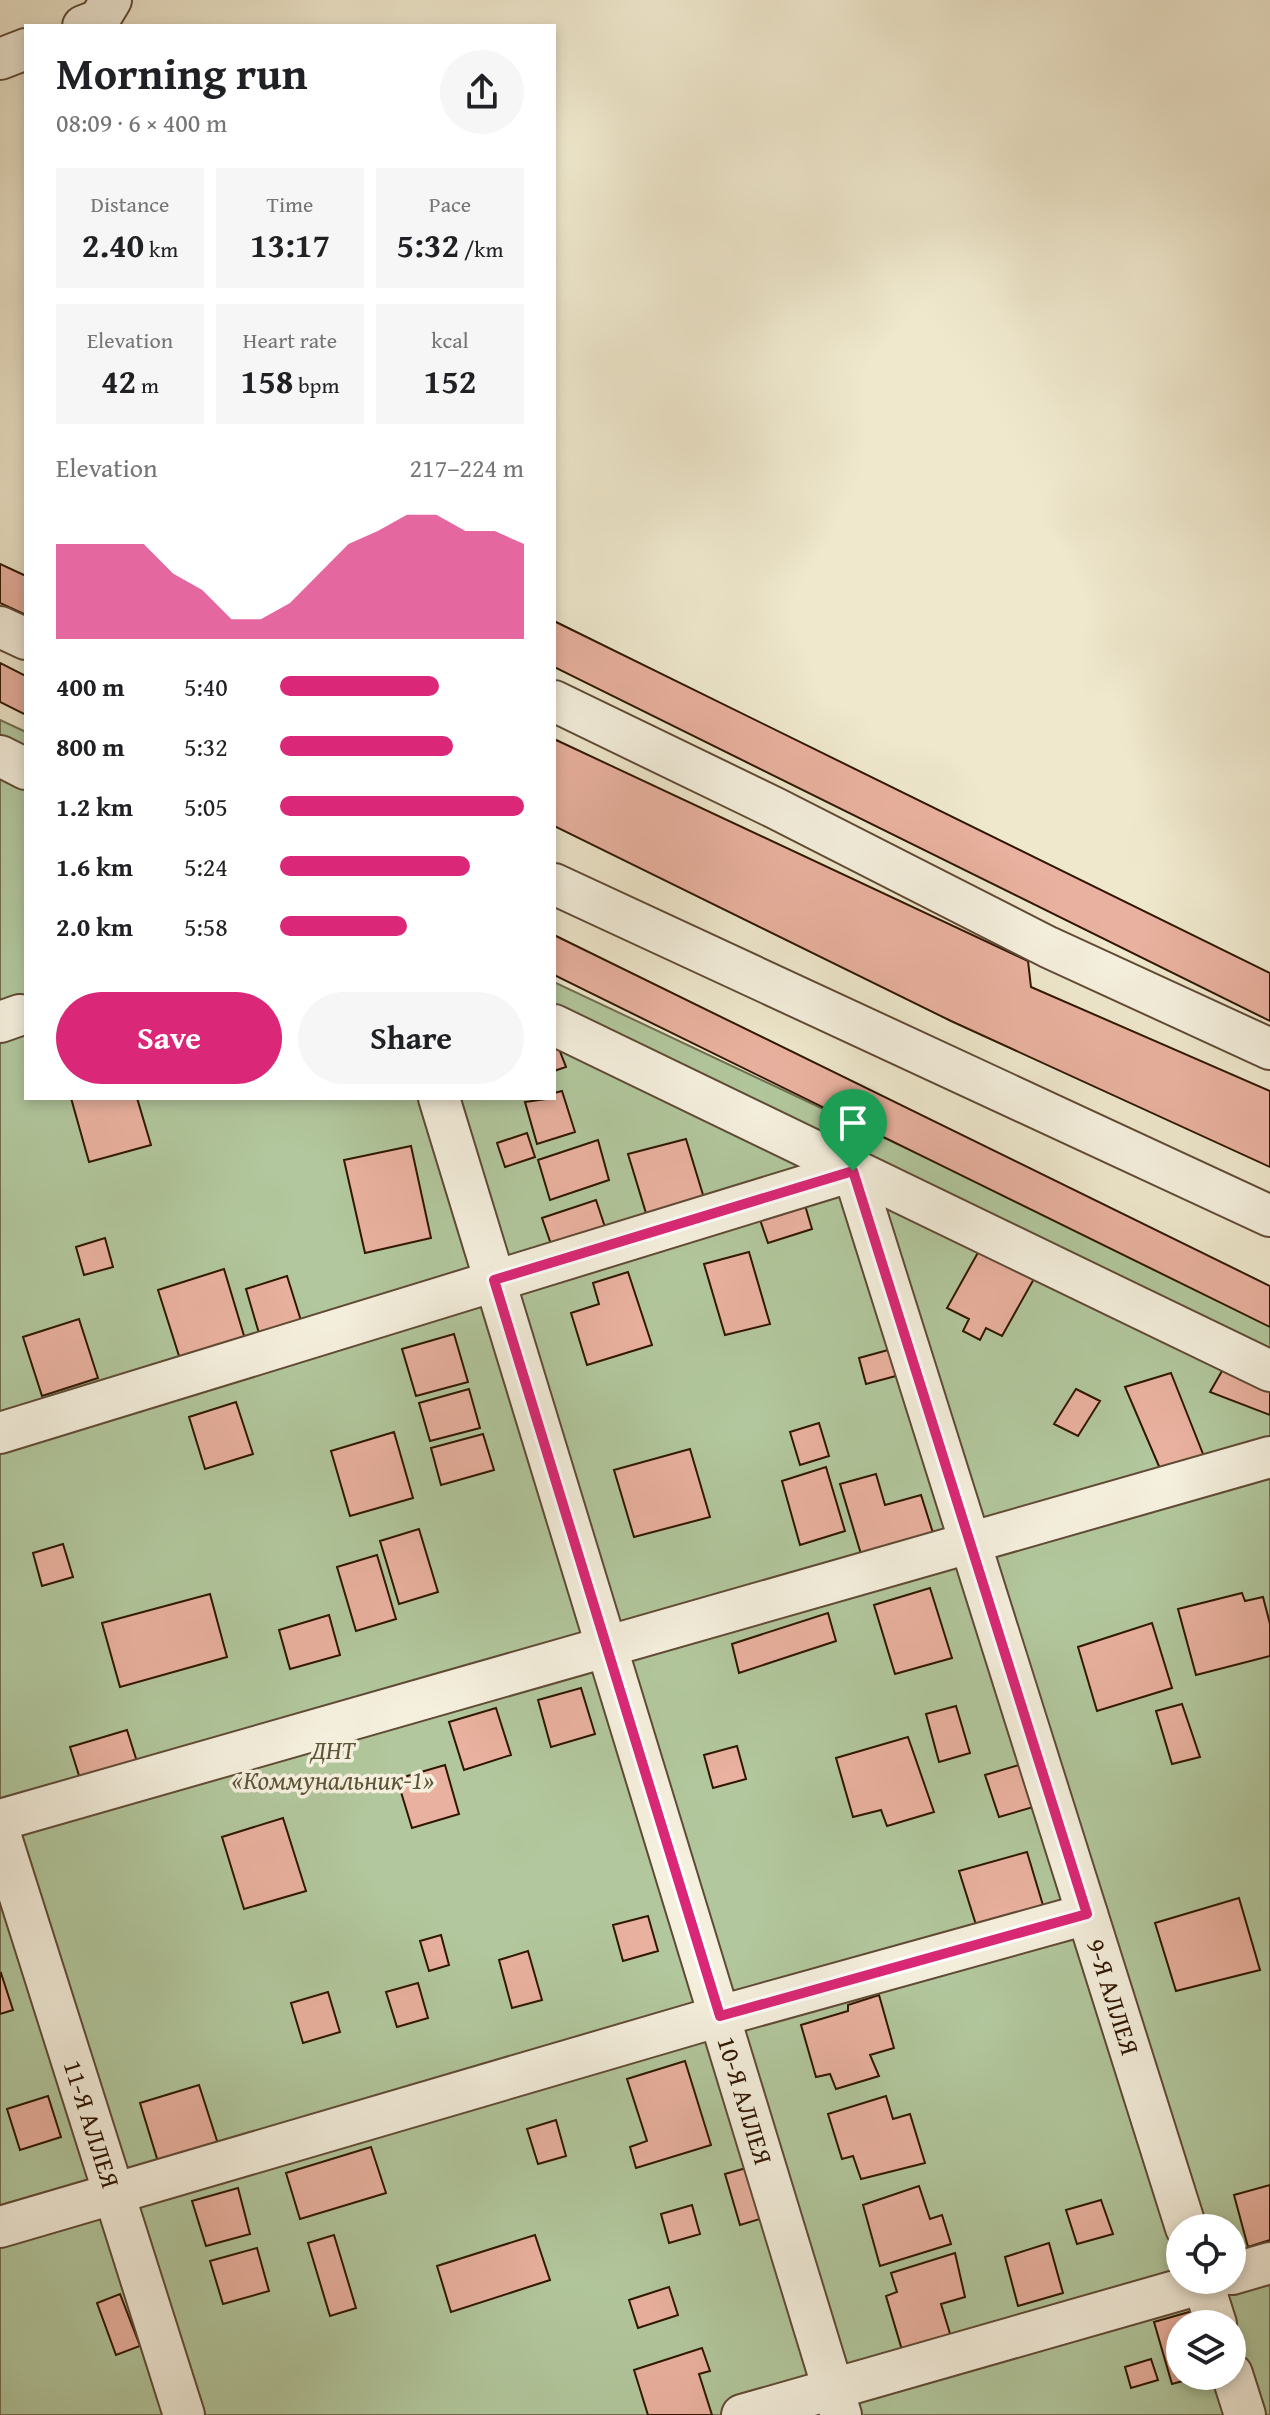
<!DOCTYPE html>
<meta charset="utf-8">
<style>
body{margin:0;font-family:"Gentium Book Plus",serif;background:#f6f6f6;color:#202124;height:100vh;display:flex;flex-direction:column;font-size:30px;white-space:nowrap}
*{box-sizing:border-box;margin:0}
p{font-size:26px;color:#757577}
.icon{flex:none;width:44px;height:44px;fill:none;stroke:currentColor;stroke-width:2;stroke-linecap:round;stroke-linejoin:round}
.map{position:relative;flex:1;overflow:hidden}
.drawer{position:absolute;left:24px;top:24px;width:532px;height:1076px;display:flex;flex-direction:column;background:#fff;border-radius:0px;box-shadow:0 4px 12px #0003}
.drawer>*{flex:none}
.buttons{position:absolute;left:1166px;top:2214px;display:grid;gap:16px}
.buttons a{display:grid;place-items:center;width:80px;height:80px;border-radius:50%;background:#fff;box-shadow:0 4px 12px #0003;font-size:40px}
.pin{position:absolute;display:grid;place-items:center;width:68px;height:68px;color:#fff;margin:-82px -34px;border-radius:50% 50% 50% 0;rotate:-45deg;box-shadow:0 0 8px #0007}
.pin .icon{rotate:45deg}
.round{display:grid;place-items:center;flex:none;width:84px;height:84px;border-radius:42px;background:#f6f6f6}
.summary{display:flex;align-items:center;justify-content:space-between;height:136px;padding:0 32px}
h1{font-size:44px;font-weight:800;line-height:60px}
.figures{display:grid;grid-template-columns:repeat(3,1fr);gap:12px;height:136px;padding:8px 32px}
.figures div{display:grid;align-content:center;border-radius:0px;background:#f6f6f6;text-align:center}
.figures b{font-size:34px;font-weight:800}
.figures small{font-size:22px;font-weight:400}
.figures p{font-size:22px}
.chart{height:224px;padding:16px 32px}
.chart p{display:flex;justify-content:space-between}
.chart svg{width:100%;height:144px;margin-top:8px;fill:#db2777;opacity:.7}
.cta{display:flex;gap:16px;margin-top:auto;padding:16px 32px}
.cta a{flex:1;height:92px;border-radius:48px;background:#db2777;color:#fff;font-size:32px;font-weight:800;line-height:92px;text-align:center}
.cta a+a{background:#f6f6f6;color:#202124}
ul{padding:0 32px;list-style:none;font-size:26px}
li{display:grid;grid-template-columns:128px 96px 1fr;align-items:center;height:60px}
li i{height:20px;border-radius:10px;background:#db2777}
.map>svg:first-child{display:block}
.green{fill:#b2c79d;stroke:#716e50;stroke-width:2;fill-rule:evenodd}
.building{fill:#e9b19f;stroke:#301602;stroke-width:2}
.lines{fill:none;stroke-linecap:round;stroke-linejoin:round}
.minor-casing{stroke:#604a35;stroke-width:44}
.minor{stroke:#f5f0de;stroke-width:40}
.route-casing{stroke:#fff;stroke-width:16}
.route{stroke:#db2777;stroke-width:10}
.labels{text-anchor:middle;stroke-width:7;stroke-linejoin:round;paint-order:stroke}
.park-label{font-size:26px;font-style:italic;fill:#5e5438;stroke:#f5f0de}
.street-label{font-size:26px;fill:#301602;stroke:#f5f0de}
</style>
<div class="map">
<svg width="1270" height="2415" viewBox="0 0 1270 2415">
<rect width="100%" height="100%" fill="#efe8cd"/>
<filter id="stains"><feTurbulence type="fractalNoise" baseFrequency=".0025" numOctaves="4"/><feColorMatrix values="0 0 0 0 .2 0 0 0 0 .09 0 0 0 0 .02 0 0 0 .5 -.17"/></filter>
<radialGradient id="worn" r=".72"><stop offset=".6" stop-color="#630" stop-opacity="0"/><stop offset="1" stop-color="#630" stop-opacity=".3"/></radialGradient>
<path class="green" d="M 0,720 L 26,732 L 26,1098 L 554,1098 L 554,982 L 1270,1320 L 1270,2415 L 0,2415 ZM 1180,2228 L 1232,2228 L 1232,2280 L 1180,2280 ZM 1180,2324 L 1232,2324 L 1232,2376 L 1180,2376 Z"/>
<path class="building" d="M 0,564 L 26,576 L 26,615 L 0,603 Z
M 554,621 L 1270,973 L 1270,1021 L 554,667 Z
M 0,663 L 26,676 L 26,715 L 0,702 Z
M 554,739 L 1028,961 L 1031,987 L 1270,1091 L 1270,1167 L 951,1021 L 554,826 Z
M 554,935 L 1270,1286 L 1270,1327 L 554,975 Z
M 554,1036 L 566,1067 L 554,1071 Z
M 562,1091 L 575,1132 L 537,1144 L 525,1102 L 554,1098 L 554,1093 Z
M 71,1098 L 137,1098 L 151,1145 L 89,1162 Z
M 527,1133 L 535,1157 L 505,1167 L 497,1143 Z
M 686,1139 L 707,1208 L 649,1223 L 628,1154 Z
M 598,1140 L 609,1180 L 550,1200 L 538,1160 Z
M 411,1146 L 431,1238 L 365,1253 L 344,1160 Z
M 802,1195 L 812,1229 L 768,1243 L 756,1208 Z
M 596,1200 L 606,1230 L 552,1247 L 542,1218 Z
M 105,1238 L 113,1267 L 84,1275 L 76,1247 Z
M 980,1249 L 1035,1277 L 1002,1336 L 986,1328 L 980,1340 L 963,1331 L 969,1319 L 947,1308 Z
M 749,1252 L 770,1324 L 725,1335 L 704,1264 Z
M 224,1269 L 245,1339 L 180,1359 L 158,1290 Z
M 628,1272 L 652,1345 L 587,1365 L 571,1313 L 599,1304 L 593,1283 Z
M 287,1276 L 303,1327 L 261,1340 L 246,1289 Z
M 79,1319 L 98,1378 L 42,1396 L 23,1337 Z
M 454,1334 L 468,1382 L 416,1396 L 402,1349 Z
M 899,1347 L 907,1373 L 866,1384 L 859,1358 Z
M 1226,1364 L 1270,1383 L 1270,1415 L 1210,1392 Z
M 1171,1373 L 1205,1459 L 1161,1471 L 1125,1387 Z
M 469,1389 L 480,1428 L 430,1441 L 419,1403 Z
M 1076,1389 L 1100,1401 L 1078,1436 L 1054,1424 Z
M 236,1402 L 253,1454 L 205,1469 L 189,1417 Z
M 819,1423 L 829,1456 L 800,1465 L 790,1432 Z
M 394,1432 L 413,1498 L 350,1516 L 331,1451 Z
M 483,1434 L 494,1470 L 441,1485 L 431,1448 Z
M 690,1449 L 710,1517 L 634,1537 L 614,1470 Z
M 826,1467 L 845,1531 L 800,1545 L 782,1481 Z
M 876,1474 L 885,1505 L 921,1495 L 933,1533 L 861,1554 L 840,1484 Z
M 419,1529 L 438,1592 L 399,1604 L 380,1541 Z
M 63,1544 L 73,1577 L 42,1586 L 33,1553 Z
M 377,1555 L 396,1619 L 356,1631 L 337,1567 Z
M 930,1588 L 952,1658 L 895,1674 L 874,1605 Z
M 1242,1593 L 1245,1601 L 1263,1597 L 1270,1624 L 1270,1656 L 1196,1675 L 1178,1609 Z
M 210,1594 L 227,1657 L 120,1687 L 102,1623 Z
M 828,1613 L 836,1641 L 739,1673 L 732,1644 Z
M 329,1615 L 340,1655 L 290,1669 L 279,1630 Z
M 1152,1623 L 1172,1688 L 1097,1711 L 1078,1647 Z
M 581,1688 L 595,1734 L 551,1747 L 538,1700 Z
M 1182,1704 L 1200,1757 L 1172,1764 L 1156,1711 Z
M 956,1706 L 970,1753 L 939,1762 L 926,1714 Z
M 496,1708 L 511,1755 L 464,1770 L 449,1722 Z
M 127,1730 L 139,1768 L 82,1785 L 70,1747 Z
M 908,1737 L 934,1812 L 887,1826 L 881,1810 L 853,1817 L 836,1758 Z
M 737,1746 L 746,1779 L 713,1788 L 704,1755 Z
M 1029,1762 L 1040,1805 L 999,1817 L 985,1775 Z
M 445,1765 L 459,1814 L 412,1828 L 397,1779 Z
M 283,1818 L 306,1891 L 244,1909 L 222,1837 Z
M 1027,1852 L 1045,1912 L 978,1931 L 959,1871 Z
M 1239,1898 L 1260,1970 L 1176,1991 L 1155,1923 Z
M 648,1916 L 658,1951 L 623,1961 L 613,1925 Z
M 441,1935 L 449,1965 L 429,1971 L 420,1941 Z
M 528,1951 L 542,2000 L 512,2008 L 499,1960 Z
M 1,1973 L 13,2010 L 0,2014 L 0,1974 Z
M 418,1983 L 428,2018 L 397,2027 L 386,1992 Z
M 328,1992 L 340,2032 L 303,2043 L 291,2003 Z
M 879,1995 L 894,2048 L 870,2055 L 879,2076 L 836,2089 L 830,2074 L 816,2077 L 801,2025 L 848,2011 L 848,2005 Z
M 685,2061 L 711,2145 L 636,2168 L 630,2147 L 647,2141 L 627,2079 Z
M 199,2085 L 219,2147 L 159,2165 L 140,2103 Z
M 48,2096 L 61,2137 L 20,2150 L 7,2109 Z
M 886,2096 L 893,2119 L 910,2114 L 925,2163 L 861,2179 L 853,2156 L 842,2159 L 828,2114 Z
M 556,2120 L 566,2156 L 538,2164 L 527,2129 Z
M 371,2147 L 386,2193 L 300,2219 L 286,2173 Z
M 757,2165 L 773,2215 L 740,2225 L 725,2174 Z
M 1270,2185 L 1270,2240 L 1248,2247 L 1234,2195 Z
M 919,2186 L 930,2219 L 942,2215 L 951,2244 L 880,2266 L 863,2205 Z
M 238,2188 L 250,2234 L 206,2246 L 192,2201 Z
M 1101,2200 L 1113,2234 L 1077,2244 L 1066,2210 Z
M 692,2205 L 700,2234 L 669,2243 L 661,2214 Z
M 334,2235 L 356,2308 L 330,2316 L 308,2243 Z
M 535,2235 L 550,2280 L 451,2312 L 437,2266 Z
M 1049,2243 L 1063,2293 L 1018,2306 L 1005,2257 Z
M 257,2248 L 269,2291 L 223,2304 L 210,2261 Z
M 955,2253 L 965,2297 L 941,2304 L 951,2337 L 902,2350 L 886,2296 L 897,2292 L 891,2273 Z
M 669,2287 L 678,2315 L 638,2328 L 629,2300 Z
M 120,2294 L 140,2346 L 116,2355 L 97,2303 Z
M 1203,2308 L 1208,2324 L 1180,2324 L 1180,2376 L 1201,2376 L 1172,2384 L 1154,2322 Z
M 702,2348 L 710,2371 L 699,2374 L 712,2415 L 648,2415 L 634,2370 Z
M 1151,2359 L 1158,2380 L 1131,2388 L 1125,2367 Z"/>
<g class="lines">
<defs>
<g id="minor">
<path d="M 83,26 L 99,20 L 111,0"/>
<path d="M 0,59 L 26,49"/>
<path d="M 0,627 L 26,639"/>
<path d="M 554,701 L 775,808 L 1048,947 L 1270,1049"/>
<path d="M 0,756 L 26,769"/>
<path d="M 554,884 L 1270,1216"/>
<path d="M 0,1022 L 20,1015"/>
<path d="M 554,1025 L 1270,1371"/>
<path id="s1" d="M 439,1098 L 841,2415"/>
<path id="s2" d="M 0,1433 L 853,1171 L 1186,2228"/>
<path d="M 0,1820 L 1270,1457"/>
<path id="s3" d="M 0,1834 L 184,2415"/>
<path d="M 0,2227 L 720,2016 L 1087,1914"/>
<path d="M 1232,2274 L 1270,2263"/>
<path d="M 1202,2280 L 1216,2324"/>
<path d="M 1232,2374 L 1245,2415"/>
<path d="M 742,2415 L 1214,2280"/>
</g>
</defs>
<use href="#minor" class="minor-casing"/>
<use href="#minor" class="minor"/>
</g>
<g class="lines">
<defs>
<path id="route" d="M 853,1171 L 1087,1914 L 720,2016 L 494,1280 Z"/>
</defs>
<use href="#route" class="route-casing"/>
<use href="#route" class="route"/>
</g>
<g class="labels">
<g class="park-label">
<text x="333" y="1759">ДНТ<tspan x="333" dy="30">«Коммунальник-1»</tspan></text>
</g>
<g class="street-label">
<text dy="9" stroke="none"><textPath href="#s2" startOffset="1758">9-Я АЛЛЕЯ</textPath></text>
<text dy="9" stroke="none"><textPath href="#s1" startOffset="1048">10-Я АЛЛЕЯ</textPath></text>
<text dy="9" stroke="none"><textPath href="#s3" startOffset="304">11-Я АЛЛЕЯ</textPath></text>
</g>
</g>
<rect width="100%" height="100%" filter="url(#stains)"/>
<rect width="100%" height="100%" fill="url(#worn)"/>
</svg>
<div class="buttons">
<a><svg class="icon" aria-label="locate" viewBox="0 0 24 24"><circle cx="12" cy="12" r="6"/><path d="M12 2v4M12 18v4M2 12h4M18 12h4"/></svg></a>
<a><svg class="icon" aria-label="layers" viewBox="0 0 24 24"><path d="M12 4l9 5-9 5-9-5zM3 14l9 5 9-5"/></svg></a>
</div>
<div class="pin" style="left:853px;top:1171px;background:#1e9e55"><svg class="icon" aria-label="arrive" viewBox="0 0 24 24"><path d="M6 21V4h12l-3 4 3 4H6"/></svg></div>
<section class="drawer">
<div class="summary"><div><h1>Morning run</h1><p>08:09 · 6 × 400 m</p></div><a class="round"><svg class="icon" aria-label="share" viewBox="0 0 24 24"><path d="M12 15V3M7 8l5-5 5 5M5 13v7h14v-7"/></svg></a></div>
<div class="figures">
<div><p>Distance</p><b>2.40<small> km</small></b></div>
<div><p>Time</p><b>13:17</b></div>
<div><p>Pace</p><b>5:32<small> /km</small></b></div>
</div>
<div class="figures">
<div><p>Elevation</p><b>42<small> m</small></b></div>
<div><p>Heart rate</p><b>158<small> bpm</small></b></div>
<div><p>kcal</p><b>152</b></div>
</div>
<div class="chart"><p><span>Elevation</span>217–224 m</p>
<svg viewBox="0 0 160 44" preserveAspectRatio="none"><path d="M0 44V15L10 15L20 15L30 15L40 24L50 29L60 38L70 38L80 33L90 24L100 15L110 11L120 6L130 6L140 11L150 11L160 15V44z"/></svg>
</div>
<ul>
<li><b>400 m</b>5:40<i style="width:65%"></i></li>
<li><b>800 m</b>5:32<i style="width:71%"></i></li>
<li><b>1.2 km</b>5:05<i style="width:100%"></i></li>
<li><b>1.6 km</b>5:24<i style="width:78%"></i></li>
<li><b>2.0 km</b>5:58<i style="width:52%"></i></li>
</ul>
<div class="cta"><a>Save</a><a>Share</a></div>
</section>
</div>
